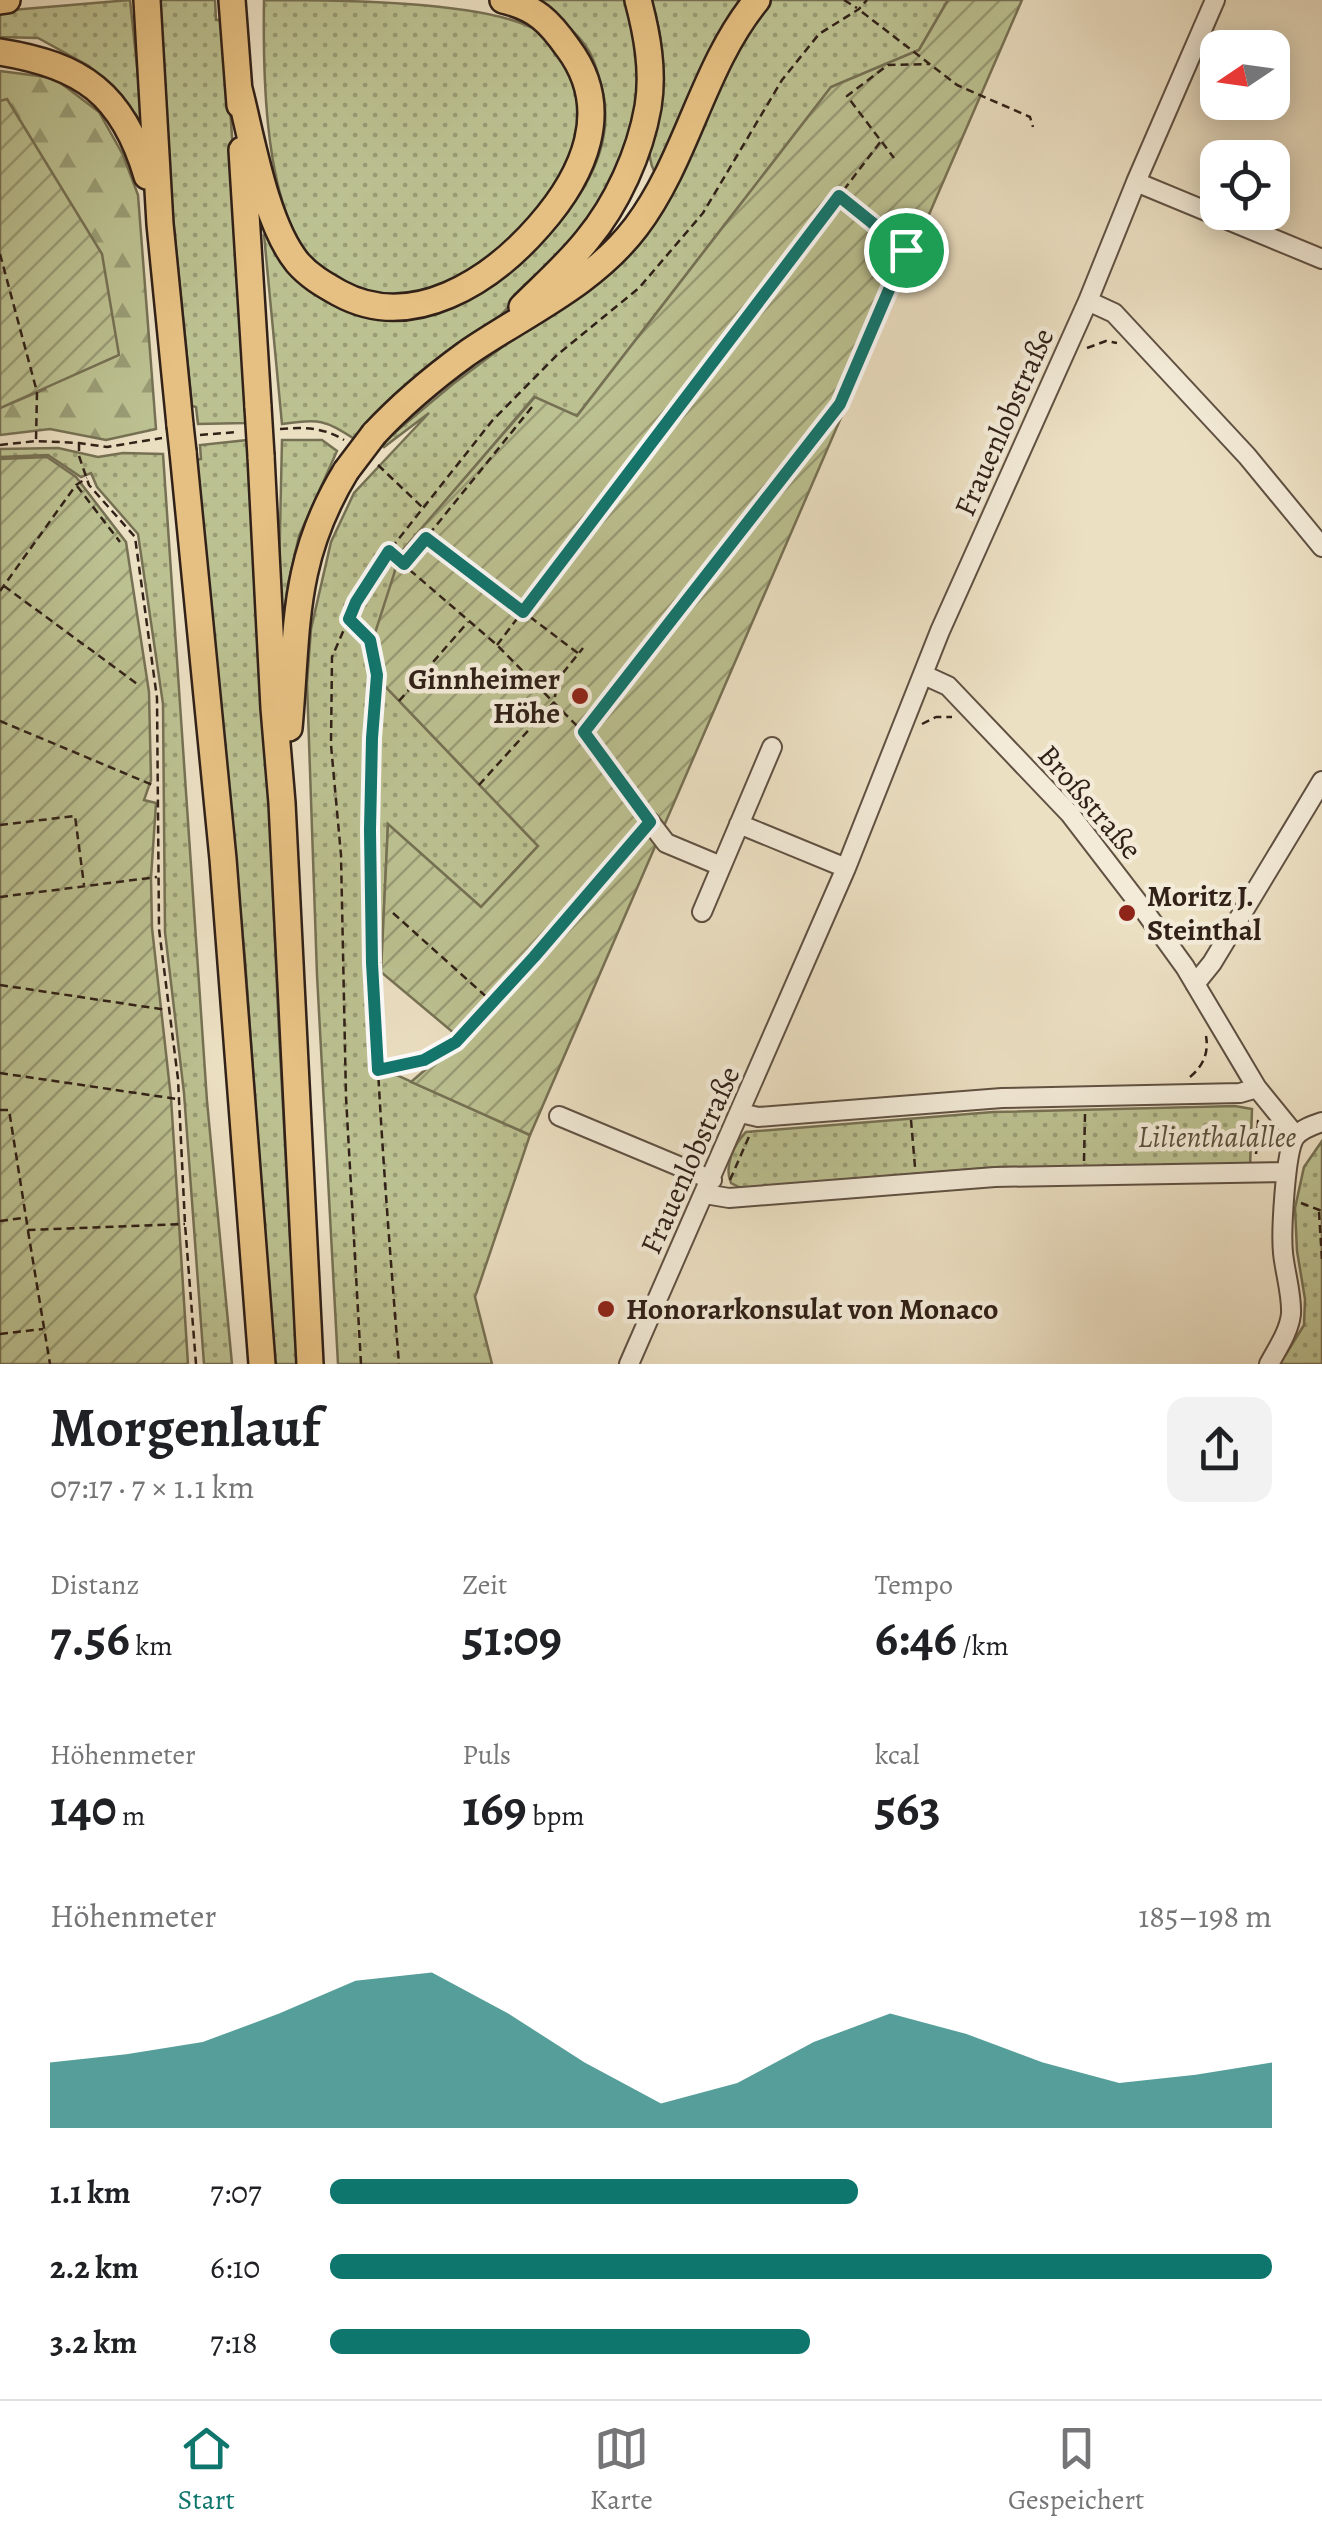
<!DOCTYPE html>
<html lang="de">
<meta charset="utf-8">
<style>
body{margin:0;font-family:Alegreya,serif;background:#f2f2f2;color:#202124;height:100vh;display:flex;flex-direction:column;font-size:38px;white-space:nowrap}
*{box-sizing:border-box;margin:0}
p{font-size:32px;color:#757577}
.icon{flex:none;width:55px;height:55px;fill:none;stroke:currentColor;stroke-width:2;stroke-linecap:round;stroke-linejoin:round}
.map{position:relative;height:1364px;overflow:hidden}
.panel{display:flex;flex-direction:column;background:#fff;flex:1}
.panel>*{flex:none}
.needle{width:65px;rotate:257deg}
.tools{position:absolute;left:1200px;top:30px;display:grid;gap:20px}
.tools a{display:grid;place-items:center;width:90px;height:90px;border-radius:20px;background:#fff;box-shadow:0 5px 25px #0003;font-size:50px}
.pin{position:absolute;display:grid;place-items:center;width:85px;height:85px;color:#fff;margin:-42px;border:5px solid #fff;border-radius:50%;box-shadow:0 2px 10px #0007}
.round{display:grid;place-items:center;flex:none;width:105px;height:105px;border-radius:20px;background:#f2f2f2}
.overview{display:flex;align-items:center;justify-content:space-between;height:170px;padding:0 50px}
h1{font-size:55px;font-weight:700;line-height:75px}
.figures{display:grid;grid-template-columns:repeat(3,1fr);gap:15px;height:170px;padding:10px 50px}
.figures div{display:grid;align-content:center}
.figures b{font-size:50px;font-weight:700}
.figures small{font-size:28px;font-weight:400}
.figures p{font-size:28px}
.chart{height:280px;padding:20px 50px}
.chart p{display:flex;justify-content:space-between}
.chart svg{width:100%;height:180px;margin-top:10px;fill:#0f766e;opacity:.7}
ul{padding:0 50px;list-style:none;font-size:32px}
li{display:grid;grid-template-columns:160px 120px 1fr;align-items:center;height:75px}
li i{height:25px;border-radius:12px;background:#0f766e}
.tab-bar{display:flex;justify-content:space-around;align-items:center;height:140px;border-top:2px solid #e0e0e0;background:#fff;font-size:28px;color:#757577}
.tab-bar a{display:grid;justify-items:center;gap:5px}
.tab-bar .current{color:#0f766e}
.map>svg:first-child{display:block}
.grass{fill:url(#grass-dots);stroke:#767154;stroke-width:2.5}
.forest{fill:url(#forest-firs);stroke:#767154;stroke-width:2.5}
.garden{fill:url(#garden-furrows);stroke:#767154;stroke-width:2.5}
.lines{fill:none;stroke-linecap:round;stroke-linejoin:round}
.minor-casing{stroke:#605143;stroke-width:22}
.highway-casing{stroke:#312118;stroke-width:30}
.path{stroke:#312118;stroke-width:2.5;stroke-dasharray:8 5;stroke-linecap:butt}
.minor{stroke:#f3ebd8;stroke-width:18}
.highway{stroke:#e6c082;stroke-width:25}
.highway-bridge-casing{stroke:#312118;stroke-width:30;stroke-linecap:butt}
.highway-bridge{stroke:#e6c082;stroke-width:25}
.route-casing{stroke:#fff;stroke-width:20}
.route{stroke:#0f766e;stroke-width:12}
.poi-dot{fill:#8f2418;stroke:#f3ebd8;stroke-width:4}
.labels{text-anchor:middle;stroke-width:9;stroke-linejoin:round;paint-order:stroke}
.street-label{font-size:30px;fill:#312118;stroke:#f3ebd8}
.poi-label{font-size:30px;font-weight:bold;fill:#312118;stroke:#f3ebd8;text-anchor:start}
.park-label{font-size:30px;font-style:italic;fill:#5b513c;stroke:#f3ebd8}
</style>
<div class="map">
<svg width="1322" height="1364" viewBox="0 0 1322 1364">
<defs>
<pattern id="grass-dots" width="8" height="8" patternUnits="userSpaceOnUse" patternTransform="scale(2.5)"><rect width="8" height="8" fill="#bcc191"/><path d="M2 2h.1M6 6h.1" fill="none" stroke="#999c75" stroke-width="1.8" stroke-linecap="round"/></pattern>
<pattern id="forest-firs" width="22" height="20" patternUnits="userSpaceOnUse" patternTransform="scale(2.5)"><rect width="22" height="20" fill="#bcc191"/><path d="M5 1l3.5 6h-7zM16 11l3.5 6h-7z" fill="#999c75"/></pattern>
<pattern id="garden-furrows" width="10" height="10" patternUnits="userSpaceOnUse" patternTransform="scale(2.5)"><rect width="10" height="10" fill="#bcc191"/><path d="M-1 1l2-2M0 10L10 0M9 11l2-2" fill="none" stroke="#999c75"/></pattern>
</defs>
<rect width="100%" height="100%" fill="#ece0c3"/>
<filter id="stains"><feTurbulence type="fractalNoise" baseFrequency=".002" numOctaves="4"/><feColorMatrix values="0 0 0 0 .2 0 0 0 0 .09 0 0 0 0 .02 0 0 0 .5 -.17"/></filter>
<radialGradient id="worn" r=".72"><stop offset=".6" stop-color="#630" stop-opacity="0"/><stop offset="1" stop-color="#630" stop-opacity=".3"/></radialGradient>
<path class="grass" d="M 130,0 L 145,142 L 123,97 L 89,66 L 38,38 L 0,37 L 0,11 Z
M 160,0 L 215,0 L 216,20 L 224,20 L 251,412 L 246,413 L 246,423 L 198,424 L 196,407 L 192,406 L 169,179 Z
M 264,0 C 329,0 490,0 540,32 C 575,61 591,112 575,155 C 571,164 564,173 558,181 C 542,207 514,243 489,260 C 462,278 422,297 390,298 C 354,299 315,269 298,239 C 264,180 263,68 264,0 Z
M 533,0 L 630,0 L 641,49 L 634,128 L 598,210 L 554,265 L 519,295 L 499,317 L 473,335 L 356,440 C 323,419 321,419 282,424 L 264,235 L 268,235 C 286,257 303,288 327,302 C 341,310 358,313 373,317 L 538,245 C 581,202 620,144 600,81 C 597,69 593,55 585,45 C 572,27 551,14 533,0 Z
M 651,0 L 750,0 L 659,179 C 637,152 659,111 662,79 C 664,52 660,26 651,0 Z
M 769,0 L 948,0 L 919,50 L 831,87 L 576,417 L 534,397 L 401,553 L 395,569 L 383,684 L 538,846 L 481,907 L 388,825 L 381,972 L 365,985 L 374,1065 L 530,1135 L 475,1297 L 492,1364 L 338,1364 L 317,975 L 307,683 L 311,629 L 331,542 L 354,493 L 429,413 L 384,447 L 381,444 L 453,384 L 589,282 Z
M 248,440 L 248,454 L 254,454 L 279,1034 L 297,1364 L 274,1364 L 245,959 L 196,460 L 201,459 L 200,445 Z
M 282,440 L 322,440 L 337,451 L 299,536 L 288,584 L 283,622 L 278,622 Z
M 58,448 L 98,457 L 123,453 L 163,454 L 207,1101 L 232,1364 L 204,1364 L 184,1093 L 165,932 L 163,704 L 138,534 L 97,487 L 91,473 L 81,477 L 48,455 L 0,457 L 0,449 Z
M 1235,1106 L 1252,1109 L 1250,1168 L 999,1167 L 741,1188 L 731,1183 C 724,1167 733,1145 746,1132 L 993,1112 Z
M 1322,1141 L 1322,1364 L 1280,1364 L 1304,1325 L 1305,1299 L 1297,1251 L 1295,1208 L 1304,1167 Z"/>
<path class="forest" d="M 0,71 L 54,78 L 99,112 L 123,155 L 138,195 L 156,429 L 106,440 L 50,429 L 0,435 L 0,408 L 45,389 L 7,100 L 0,101 Z"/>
<path class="garden" d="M 948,0 L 1022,0 L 530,1135 L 411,1082 L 461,1039 L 381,972 L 388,824 L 481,907 L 538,846 L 383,684 L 375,633 L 401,552 L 535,397 L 577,416 L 831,87 L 919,50 Z
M 7,99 L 102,254 L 119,355 L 0,408 L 0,101 Z
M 47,457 L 76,477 L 126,542 L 149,692 L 151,780 L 144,800 L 156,803 L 151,878 L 152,928 L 171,1098 L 188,1364 L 0,1364 L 0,459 Z"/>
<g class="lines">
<defs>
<path id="minor" d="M 1136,182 L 1322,259
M 1088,301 L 1114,313 L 1247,456 L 1322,547
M 924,675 L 948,686 L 1070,814 L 1143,909 L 1185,967 L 1257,1088 L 1296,1136
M 650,822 L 666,843 L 721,866
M 739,824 L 846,868
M 702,912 L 772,747
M 1195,984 L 1212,963 L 1322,781
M 741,1113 L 758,1117 L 1002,1098 L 1240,1093 L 1257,1088
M 559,1116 L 712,1180
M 705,1194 L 729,1198 L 995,1177 L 1286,1172
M 629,1364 L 846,868 L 940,631 L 1088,301 L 1136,182 L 1215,0
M 1269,1364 C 1277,1349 1289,1332 1291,1314 C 1292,1294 1285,1273 1283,1253 C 1281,1233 1285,1152 1295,1137 C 1301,1129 1313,1125 1322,1122"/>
<path id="highway" d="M 147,0 L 160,224 L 180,425
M 232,0 L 240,105
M 0,1 L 7,0
M 0,52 C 82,65 123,94 147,176
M 239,89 C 252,139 265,222 297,262 C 309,276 323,284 339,293 C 412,333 491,281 539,226 C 584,175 614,109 568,48 C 549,21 536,8 503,0
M 242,150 L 258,407
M 522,307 C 544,285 568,264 587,240 C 617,204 640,153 648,107 C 654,71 647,34 638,0
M 374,434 C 402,404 433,378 466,354 C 524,314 592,285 636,227 C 688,158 702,67 757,0
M 183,452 L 223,859 L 262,1364
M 261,456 L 274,708 L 282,803 L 310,1364
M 289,728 C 298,629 291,561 346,471"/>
</defs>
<use href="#minor" class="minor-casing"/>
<use href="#highway" class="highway-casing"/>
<path class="path" d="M 844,0 L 857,8
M 862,12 L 957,85 L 1030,117 L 1033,127
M 882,142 L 894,158
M 0,254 L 37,392 L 36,440
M 1087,348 L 1106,341 L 1117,343
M 532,407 L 426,538 L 579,654
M 280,429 C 303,427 323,427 344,440
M 200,435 L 237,432
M 79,443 L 79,456 L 89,485 L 135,537 L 157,698 L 159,929 L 178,1079 L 185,1224 L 196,1364
M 0,445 L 36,441 L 79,443 L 107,447 L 162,438
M 378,465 L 423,508
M 77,486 L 120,542
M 390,553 L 497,645 L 583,732 L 639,807
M 405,564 L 425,540
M 4,586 L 140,686
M 0,591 L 76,485 L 87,478
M 350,620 C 357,627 367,634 371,642 C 384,674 372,735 371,771 C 368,969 383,1166 399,1364
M 497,645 L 881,141 L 847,96 L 888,65 L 930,64
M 399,701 L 468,622
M 0,721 L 155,786
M 922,724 L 936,717 L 952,717
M 584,730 L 840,404 L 906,250 L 840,197
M 479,785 L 554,702 L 558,679 L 583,648
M 0,825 L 75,816 L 84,885
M 0,897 L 157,877
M 393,913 L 491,1001
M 1178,929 L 1193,933 L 1213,928
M 0,985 L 167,1010
M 378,1070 L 423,1060 L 456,1042 L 534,957 L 638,837
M 0,1073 L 177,1099
M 1190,1077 C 1203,1066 1209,1053 1206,1036
M 0,1110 L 9,1110 L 28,1230 L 185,1224
M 911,1120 L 915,1167
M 1256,1154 L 1258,1121 L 1260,1118
M 1084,1161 L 1085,1114
M 730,1180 L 751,1132
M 1301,1203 L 1322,1211
M 1319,1212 L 1322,1260
M 0,1221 L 23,1218
M 28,1231 L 50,1364
M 0,1334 L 43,1329
M 361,1364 L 346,1097 L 341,855 L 331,745 L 332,657 L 356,602 L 389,551 L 492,421 L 557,355 L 639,288 L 703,213 L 782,80 L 819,34 L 859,9 L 867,0"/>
<use href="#minor" class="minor"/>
<use href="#highway" class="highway"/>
<defs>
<path id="highway-bridge" d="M 258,407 L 261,456
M 180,425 L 183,452
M 346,471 L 374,434"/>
</defs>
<use href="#highway-bridge" class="highway-bridge-casing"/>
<use href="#highway-bridge" class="highway-bridge"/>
</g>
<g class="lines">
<defs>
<path id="route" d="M 839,196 L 906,250 L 840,404 L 584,732 L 650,822 L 534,957 L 456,1042 L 424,1060 L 378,1070 L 372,963 L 370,830 L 372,738 L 377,675 L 370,640 L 349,619 L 356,602 L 389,551 L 404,564 L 426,538 L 523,612 Z"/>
</defs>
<use href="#route" class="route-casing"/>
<use href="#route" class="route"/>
</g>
<g class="poi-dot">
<circle cx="580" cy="696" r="10"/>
<circle cx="1127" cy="913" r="10"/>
<circle cx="606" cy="1309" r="10"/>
</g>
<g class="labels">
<g class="street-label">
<text transform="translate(1004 422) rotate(-66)" y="10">Frauenlobstraße</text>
<text transform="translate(1090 802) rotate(49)" y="10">Broßstraße</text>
<text transform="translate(690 1160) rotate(-66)" y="10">Frauenlobstraße</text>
</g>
<g class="poi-label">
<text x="560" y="689" text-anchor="end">Ginnheimer<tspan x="560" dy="34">Höhe</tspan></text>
<text x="1147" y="906">Moritz J.<tspan x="1147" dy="34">Steinthal</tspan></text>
<text x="626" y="1319">Honorarkonsulat von Monaco</text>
</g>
<g class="park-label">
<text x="1217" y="1147">Lilienthalallee</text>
</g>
</g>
<rect width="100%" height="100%" filter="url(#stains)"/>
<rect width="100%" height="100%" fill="url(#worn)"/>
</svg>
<div class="tools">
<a><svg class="needle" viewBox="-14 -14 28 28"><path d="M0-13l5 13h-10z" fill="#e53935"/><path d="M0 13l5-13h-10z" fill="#757577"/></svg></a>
<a><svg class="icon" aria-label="locate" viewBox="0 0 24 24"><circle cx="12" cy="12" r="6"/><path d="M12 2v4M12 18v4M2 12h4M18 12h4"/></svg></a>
</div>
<div class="pin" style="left:906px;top:250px;background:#1e9e55"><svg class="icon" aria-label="arrive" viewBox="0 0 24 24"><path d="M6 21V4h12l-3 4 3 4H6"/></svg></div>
</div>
<section class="panel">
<div class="overview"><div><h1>Morgenlauf</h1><p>07:17 · 7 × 1.1 km</p></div><a class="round"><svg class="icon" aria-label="share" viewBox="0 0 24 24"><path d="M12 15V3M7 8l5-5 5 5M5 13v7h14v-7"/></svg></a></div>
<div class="figures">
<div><p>Distanz</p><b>7.56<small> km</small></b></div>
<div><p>Zeit</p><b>51:09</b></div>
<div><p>Tempo</p><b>6:46<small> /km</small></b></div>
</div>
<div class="figures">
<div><p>Höhenmeter</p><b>140<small> m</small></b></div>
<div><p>Puls</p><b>169<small> bpm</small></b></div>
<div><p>kcal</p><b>563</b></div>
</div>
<div class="chart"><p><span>Höhenmeter</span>185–198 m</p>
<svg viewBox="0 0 160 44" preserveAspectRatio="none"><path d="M0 44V28L10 26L20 23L30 16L40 8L50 6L60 16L70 28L80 38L90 33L100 23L110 16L120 21L130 28L140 33L150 31L160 28V44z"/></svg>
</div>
<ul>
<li><b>1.1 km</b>7:07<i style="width:56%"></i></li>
<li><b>2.2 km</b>6:10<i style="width:100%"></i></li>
<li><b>3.2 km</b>7:18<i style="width:51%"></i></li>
</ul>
</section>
<nav class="tab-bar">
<a class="current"><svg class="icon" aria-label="home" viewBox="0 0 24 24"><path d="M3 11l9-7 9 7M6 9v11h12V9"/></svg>Start</a>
<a><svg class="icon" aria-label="map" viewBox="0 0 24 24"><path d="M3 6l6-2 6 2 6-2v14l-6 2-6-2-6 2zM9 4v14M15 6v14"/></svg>Karte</a>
<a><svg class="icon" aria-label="saved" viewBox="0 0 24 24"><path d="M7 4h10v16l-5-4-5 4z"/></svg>Gespeichert</a>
</nav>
